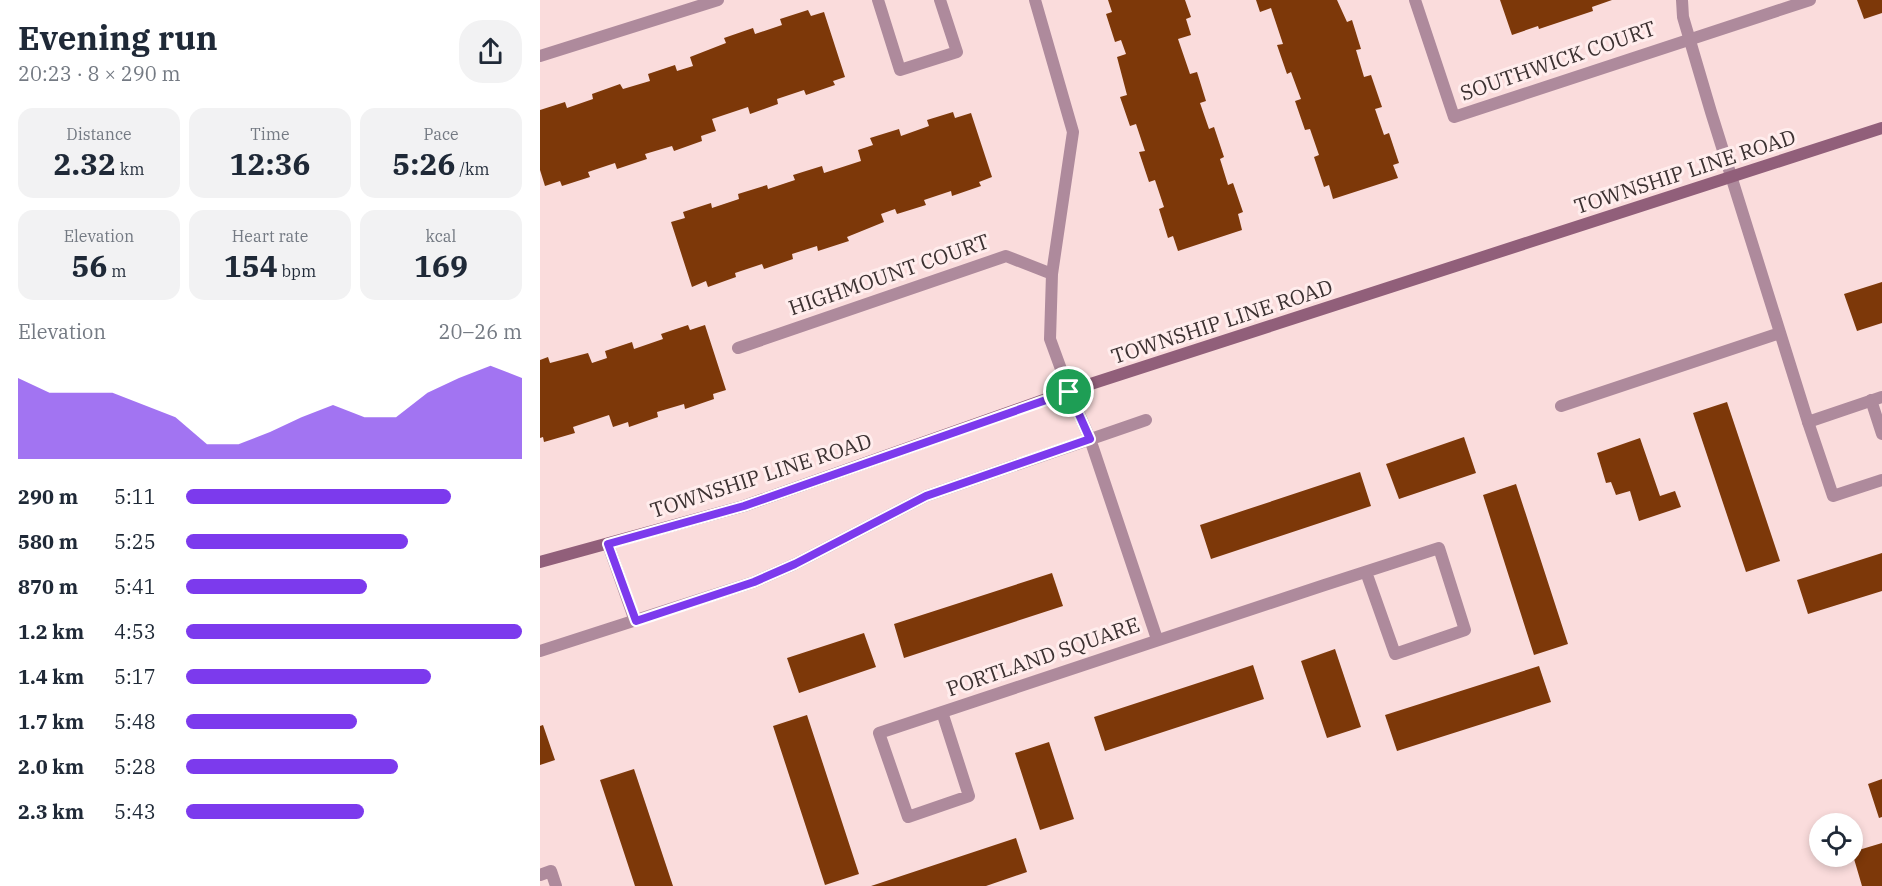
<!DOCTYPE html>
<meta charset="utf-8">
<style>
body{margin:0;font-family:"IBM Plex Serif",serif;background:#f2f2f3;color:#1f2937;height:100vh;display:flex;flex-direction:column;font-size:22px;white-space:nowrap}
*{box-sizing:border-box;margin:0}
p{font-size:20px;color:#747a83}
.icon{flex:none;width:33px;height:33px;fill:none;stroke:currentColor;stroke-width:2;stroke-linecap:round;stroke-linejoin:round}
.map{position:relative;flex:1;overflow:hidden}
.drawer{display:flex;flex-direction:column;background:#fff;width:540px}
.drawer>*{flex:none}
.controls{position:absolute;left:1269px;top:813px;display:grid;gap:12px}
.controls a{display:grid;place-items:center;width:54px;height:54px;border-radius:50%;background:#fff;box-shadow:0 3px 9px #0003;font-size:30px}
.pin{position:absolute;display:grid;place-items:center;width:51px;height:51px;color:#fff;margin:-26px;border:3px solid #fff;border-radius:50%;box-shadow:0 2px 6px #0007}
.round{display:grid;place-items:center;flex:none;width:63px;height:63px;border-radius:24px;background:#f2f2f3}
.summary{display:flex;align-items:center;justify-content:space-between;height:102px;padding:0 18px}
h1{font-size:33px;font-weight:700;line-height:45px}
.metrics{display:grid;grid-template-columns:repeat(3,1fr);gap:9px;height:102px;padding:6px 18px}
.metrics div{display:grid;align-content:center;border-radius:15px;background:#f2f2f3;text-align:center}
.metrics b{font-size:30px;font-weight:700}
.metrics small{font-size:16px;font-weight:400}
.metrics p{font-size:16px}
.chart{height:168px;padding:12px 18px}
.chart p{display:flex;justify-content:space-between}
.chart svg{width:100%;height:108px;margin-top:6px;fill:#7c3aed;opacity:.7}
ul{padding:0 18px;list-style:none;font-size:20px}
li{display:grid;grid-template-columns:96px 72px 1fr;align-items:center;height:45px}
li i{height:15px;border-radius:8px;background:#7c3aed}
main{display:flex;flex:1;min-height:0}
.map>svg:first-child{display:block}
.building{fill:#7d3809}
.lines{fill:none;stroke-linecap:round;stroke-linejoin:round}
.lane{stroke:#ae8a9c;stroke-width:12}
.street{stroke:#ae8a9c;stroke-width:12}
.secondary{stroke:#915f7a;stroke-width:12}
.route-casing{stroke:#fff;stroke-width:12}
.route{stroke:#7c3aed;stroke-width:8}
.labels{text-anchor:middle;stroke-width:6;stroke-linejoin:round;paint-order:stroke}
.street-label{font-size:21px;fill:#3c3131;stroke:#ffeded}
</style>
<main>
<section class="drawer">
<div class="summary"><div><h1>Evening run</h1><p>20:23 · 8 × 290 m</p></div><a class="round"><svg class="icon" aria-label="share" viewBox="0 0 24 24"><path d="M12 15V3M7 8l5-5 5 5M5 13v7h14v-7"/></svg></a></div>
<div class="metrics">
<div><p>Distance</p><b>2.32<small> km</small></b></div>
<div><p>Time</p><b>12:36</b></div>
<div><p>Pace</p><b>5:26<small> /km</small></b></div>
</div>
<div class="metrics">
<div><p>Elevation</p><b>56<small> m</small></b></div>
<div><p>Heart rate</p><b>154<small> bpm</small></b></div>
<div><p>kcal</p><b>169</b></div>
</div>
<div class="chart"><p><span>Elevation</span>20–26 m</p>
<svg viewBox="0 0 160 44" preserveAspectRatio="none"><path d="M0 44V11L10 17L20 17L30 17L40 22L50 27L60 38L70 38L80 33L90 27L100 22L110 27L120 27L130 17L140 11L150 6L160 11V44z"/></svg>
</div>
<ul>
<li><b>290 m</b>5:11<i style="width:79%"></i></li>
<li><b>580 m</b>5:25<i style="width:66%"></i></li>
<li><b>870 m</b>5:41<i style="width:54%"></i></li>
<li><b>1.2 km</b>4:53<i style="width:100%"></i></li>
<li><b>1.4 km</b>5:17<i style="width:73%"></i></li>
<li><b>1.7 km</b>5:48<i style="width:51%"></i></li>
<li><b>2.0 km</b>5:28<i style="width:63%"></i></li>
<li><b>2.3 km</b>5:43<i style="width:53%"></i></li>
</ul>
</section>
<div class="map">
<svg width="1342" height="886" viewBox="0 0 1342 886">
<rect width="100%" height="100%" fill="#fadcdc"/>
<path class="building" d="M 568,0 L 645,0 L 651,17 L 646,19 L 651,35 L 638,39 L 650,74 L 657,72 L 666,101 L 660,103 L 669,129 L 674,127 L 684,157 L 680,159 L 688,185 L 693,183 L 703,212 L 698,214 L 702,230 L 638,251 L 633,236 L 628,238 L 619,209 L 624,207 L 615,180 L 609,182 L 599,152 L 605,151 L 596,124 L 590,126 L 580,97 L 587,95 L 577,57 L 586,54 L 581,40 L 575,42 L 566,14 L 572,12 Z
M 716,0 L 797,0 L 807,22 L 812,20 L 821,49 L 816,50 L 824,77 L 831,75 L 842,107 L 835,109 L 844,135 L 849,133 L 859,163 L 853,165 L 858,178 L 793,199 L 789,185 L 784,187 L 774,157 L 779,155 L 770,129 L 765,130 L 755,101 L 761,99 L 751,72 L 747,74 L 737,45 L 743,44 L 731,8 L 720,12 Z
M 960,0 L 1072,0 L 1052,7 L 1053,11 L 999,29 L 998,26 L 972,35 Z
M 1317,0 L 1342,0 L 1342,13 L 1324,19 Z
M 268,10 L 271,16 L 284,12 L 305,77 L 293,81 L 295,85 L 266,95 L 264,90 L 237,99 L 238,104 L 210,114 L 208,107 L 172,119 L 176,131 L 161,136 L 162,141 L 134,151 L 132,146 L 105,154 L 107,159 L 77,169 L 75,163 L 48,172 L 50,177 L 22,186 L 20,181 L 5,186 L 0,170 L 0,110 L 25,102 L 27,108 L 53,99 L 52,94 L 80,84 L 83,89 L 110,81 L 108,74 L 135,65 L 137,71 L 153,66 L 150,57 L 186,43 L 184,38 L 213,28 L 215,34 L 242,25 L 240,19 Z
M 413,112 L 415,118 L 431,113 L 452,177 L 439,182 L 441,186 L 412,196 L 411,191 L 384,200 L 386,205 L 357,214 L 355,209 L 341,214 L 344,222 L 307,237 L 309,241 L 278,251 L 277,246 L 252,254 L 253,259 L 224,269 L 222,264 L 195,273 L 196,277 L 168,287 L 166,281 L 152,287 L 131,222 L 145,218 L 143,212 L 171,203 L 172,208 L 199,199 L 198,194 L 227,185 L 228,189 L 255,180 L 253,175 L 282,166 L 284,173 L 321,161 L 318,150 L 333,145 L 330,138 L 359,129 L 361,136 L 389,126 L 387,120 Z
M 1342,282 L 1342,323 L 1317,331 L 1304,294 Z
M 148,325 L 150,330 L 165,325 L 186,390 L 173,394 L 174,399 L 145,409 L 144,404 L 117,412 L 118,417 L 89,427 L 88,422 L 73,427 L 69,415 L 33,427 L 35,433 L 4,442 L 3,437 L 0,438 L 0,360 L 8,357 L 10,363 L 48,353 L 52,363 L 67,358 L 65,351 L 92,342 L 94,349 L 123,339 L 121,334 Z
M 1187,402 L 1240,561 L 1206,572 L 1153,413 Z
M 924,437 L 936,473 L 859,499 L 846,464 Z
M 1100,438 L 1120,496 L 1135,491 L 1141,507 L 1099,521 L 1090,491 L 1076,495 L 1071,482 L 1066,483 L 1057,453 Z
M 820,472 L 831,506 L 671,559 L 660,525 Z
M 976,484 L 1028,644 L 994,655 L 943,495 Z
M 1342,553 L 1342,591 L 1268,614 L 1257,580 Z
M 512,573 L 523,606 L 364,658 L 354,624 Z
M 324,633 L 336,667 L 259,693 L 247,658 Z
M 795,649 L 821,727 L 787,738 L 761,661 Z
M 713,665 L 724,699 L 565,751 L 554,717 Z
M 999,666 L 1011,702 L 857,751 L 845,715 Z
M 267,715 L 319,874 L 285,885 L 233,726 Z
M 3,725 L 15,760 L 0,765 L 0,726 Z
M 509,742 L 534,819 L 500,830 L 475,753 Z
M 94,769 L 133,886 L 95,886 L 60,780 Z
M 1342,779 L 1342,817 L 1339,818 L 1328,784 Z
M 476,838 L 487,872 L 446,886 L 331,886 Z
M 1342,843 L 1342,886 L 1322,886 L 1312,852 Z"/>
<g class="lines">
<path class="lane" d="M 1331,400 L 1342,434
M 1268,422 L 1293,496 L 1342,480"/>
<path class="street" d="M 338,0 L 360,70 L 417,52 L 400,0
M 495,0 L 533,132 L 512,274 L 510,339 L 529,391 L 550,439 L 617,639
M 875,0 L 914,117 L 1270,0
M 1142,0 L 1143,17 L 1171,112 L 1268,422 L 1342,397
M 0,56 L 178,0
M 198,348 L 466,256 L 512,274
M 1021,406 L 1240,333
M 68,544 L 95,621
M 0,651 L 214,582 L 255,564 L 386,496 L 606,420
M 402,712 L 429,796 L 368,817 L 339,733 C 526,670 712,608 899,548 L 925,630 L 855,654 L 826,572
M 0,875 L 11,871 L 16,886"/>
<path class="secondary" d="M 0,562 L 204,506 L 529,391 L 1342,128"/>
</g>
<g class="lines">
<defs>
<path id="route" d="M 529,392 L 550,439 L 386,496 L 255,564 L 214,582 L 96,621 L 68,544 L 204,506 Z"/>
</defs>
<use href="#route" class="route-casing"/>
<use href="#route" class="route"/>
</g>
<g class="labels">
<g class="street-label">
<text transform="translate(1018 61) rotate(-19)" y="7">SOUTHWICK COURT</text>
<text transform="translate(1145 172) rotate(-18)" y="7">TOWNSHIP LINE ROAD</text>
<text transform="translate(349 275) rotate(-19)" y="7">HIGHMOUNT COURT</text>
<text transform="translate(682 322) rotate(-18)" y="7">TOWNSHIP LINE ROAD</text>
<text transform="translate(221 476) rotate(-18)" y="7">TOWNSHIP LINE ROAD</text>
<text transform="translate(503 657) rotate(-19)" y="7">PORTLAND SQUARE</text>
</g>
</g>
</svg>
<div class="controls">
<a><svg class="icon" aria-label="locate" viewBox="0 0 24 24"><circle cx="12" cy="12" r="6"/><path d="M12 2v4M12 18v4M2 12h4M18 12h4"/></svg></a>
</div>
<div class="pin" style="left:529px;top:392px;background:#1e9e55"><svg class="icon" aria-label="arrive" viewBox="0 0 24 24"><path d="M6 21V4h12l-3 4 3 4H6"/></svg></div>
</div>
</main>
